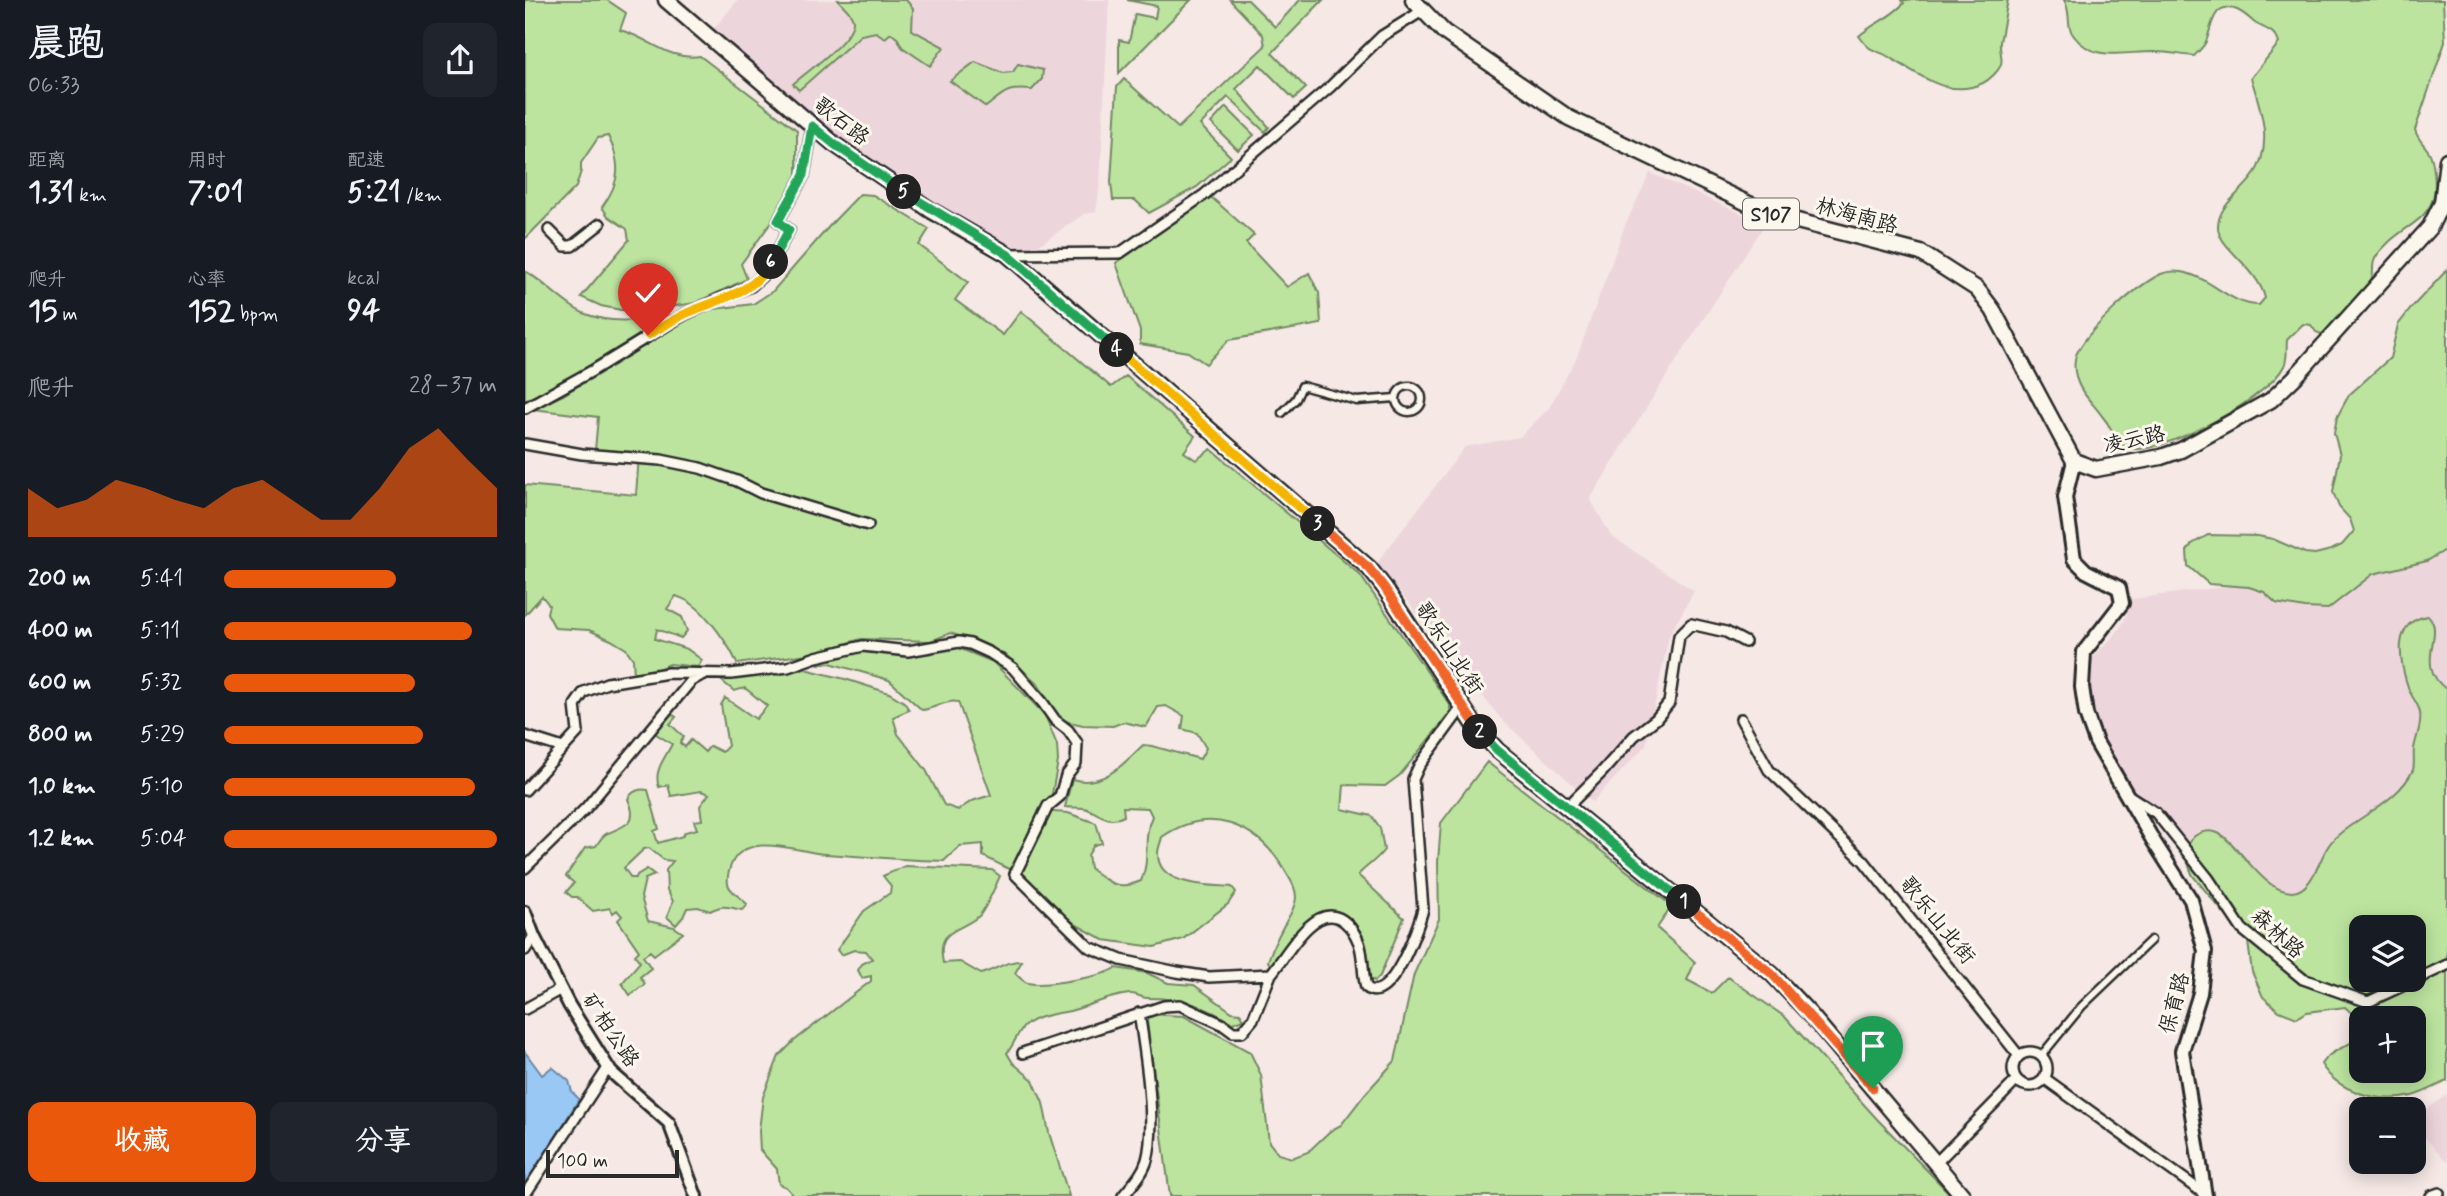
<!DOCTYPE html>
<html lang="zh">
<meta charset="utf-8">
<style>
body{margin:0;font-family:Mynerve,"LXGW WenKai TC",sans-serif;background:#20242c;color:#f1f3f6;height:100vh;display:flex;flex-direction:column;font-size:26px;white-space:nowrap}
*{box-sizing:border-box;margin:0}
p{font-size:23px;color:#9ea1a6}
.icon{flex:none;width:38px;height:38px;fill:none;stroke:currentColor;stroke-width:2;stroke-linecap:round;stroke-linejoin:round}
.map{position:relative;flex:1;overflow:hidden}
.side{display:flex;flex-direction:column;background:#171b24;width:525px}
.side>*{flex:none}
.fabs{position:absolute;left:1824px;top:915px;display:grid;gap:14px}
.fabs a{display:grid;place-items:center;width:77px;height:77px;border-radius:14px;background:#171b24;box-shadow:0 4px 18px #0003;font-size:35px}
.scale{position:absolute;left:21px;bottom:18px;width:133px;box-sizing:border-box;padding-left:7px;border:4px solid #2b2b2b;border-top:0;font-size:19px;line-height:24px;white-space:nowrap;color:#2b2b2b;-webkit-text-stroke:5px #fbf7ec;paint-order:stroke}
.pin{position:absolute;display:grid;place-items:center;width:60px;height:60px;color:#fff;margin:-72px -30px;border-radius:50% 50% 50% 0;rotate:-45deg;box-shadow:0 0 7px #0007}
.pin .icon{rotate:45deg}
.km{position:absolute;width:35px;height:35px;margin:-18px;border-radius:50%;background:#222;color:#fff;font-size:19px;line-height:35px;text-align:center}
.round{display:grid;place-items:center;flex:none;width:74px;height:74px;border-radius:14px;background:#20242c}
.summary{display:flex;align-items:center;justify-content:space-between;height:119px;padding:0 28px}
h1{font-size:38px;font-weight:800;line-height:52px}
.metrics{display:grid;grid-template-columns:repeat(3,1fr);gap:10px;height:119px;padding:7px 28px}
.metrics div{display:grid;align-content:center}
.metrics b{font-size:30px;font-weight:800}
.metrics small{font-size:19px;font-weight:400}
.metrics p{font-size:19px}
.chart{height:196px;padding:14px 28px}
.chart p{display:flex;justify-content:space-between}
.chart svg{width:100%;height:126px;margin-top:7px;fill:#ea580c;opacity:.7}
.action{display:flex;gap:14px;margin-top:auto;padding:14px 28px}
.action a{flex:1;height:80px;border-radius:14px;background:#ea580c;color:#fff;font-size:28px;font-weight:800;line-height:80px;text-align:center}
.action a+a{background:#20242c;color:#f1f3f6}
ul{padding:0 28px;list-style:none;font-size:23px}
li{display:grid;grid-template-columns:112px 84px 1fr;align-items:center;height:52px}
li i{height:18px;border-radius:9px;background:#ea580c}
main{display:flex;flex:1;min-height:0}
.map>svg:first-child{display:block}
.built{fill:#edd5dc}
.green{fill:#bce49f;stroke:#748865;stroke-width:2;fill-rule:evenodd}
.water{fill:#99c8f5;stroke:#6d89a4;stroke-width:2}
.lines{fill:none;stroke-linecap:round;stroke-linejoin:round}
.pedestrian-casing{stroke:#2b2b2b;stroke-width:11}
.minor-casing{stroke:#2b2b2b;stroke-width:14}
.tertiary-casing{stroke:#2b2b2b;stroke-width:16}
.secondary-casing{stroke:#2b2b2b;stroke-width:18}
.primary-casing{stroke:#2b2b2b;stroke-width:19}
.pedestrian{stroke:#fbf7ec;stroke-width:6}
.minor{stroke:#fbf7ec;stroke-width:9}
.tertiary{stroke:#fbf7ec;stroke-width:10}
.secondary{stroke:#fbf7ec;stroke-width:12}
.primary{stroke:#fbf7ec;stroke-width:14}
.split-1-casing{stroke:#fff;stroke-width:14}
.split-2-casing{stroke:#fff;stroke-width:14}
.split-3-casing{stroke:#fff;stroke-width:14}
.split-4-casing{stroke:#fff;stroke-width:14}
.split-5-casing{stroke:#fff;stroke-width:14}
.split-6-casing{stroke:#fff;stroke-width:14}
.split-7-casing{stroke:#fff;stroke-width:14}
.split-1{stroke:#f0652b;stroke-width:9}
.split-2{stroke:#22a559;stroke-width:9}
.split-3{stroke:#f0652b;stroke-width:9}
.split-4{stroke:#f5b400;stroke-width:9}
.split-5{stroke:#22a559;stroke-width:9}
.split-6{stroke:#22a559;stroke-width:9}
.split-7{stroke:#f5b400;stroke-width:9}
.labels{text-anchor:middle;stroke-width:6;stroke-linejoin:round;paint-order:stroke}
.shield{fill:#fbf7ec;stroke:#696865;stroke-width:2}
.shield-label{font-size:19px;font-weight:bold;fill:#2b2b2b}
.street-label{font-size:21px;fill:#2b2b2b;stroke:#fbf7ec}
</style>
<main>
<section class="side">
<div class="summary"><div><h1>晨跑</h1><p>06:33</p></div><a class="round"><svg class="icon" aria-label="share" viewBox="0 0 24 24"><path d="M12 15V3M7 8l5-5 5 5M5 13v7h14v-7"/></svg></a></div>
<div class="metrics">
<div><p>距离</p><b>1.31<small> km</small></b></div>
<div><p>用时</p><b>7:01</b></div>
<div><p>配速</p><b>5:21<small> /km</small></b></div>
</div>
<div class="metrics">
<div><p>爬升</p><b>15<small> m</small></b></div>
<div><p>心率</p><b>152<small> bpm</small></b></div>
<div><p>kcal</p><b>94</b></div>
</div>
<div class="chart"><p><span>爬升</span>28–37 m</p>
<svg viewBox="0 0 160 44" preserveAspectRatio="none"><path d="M0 44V27L10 34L20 31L30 24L40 27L50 31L60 34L70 27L80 24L90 31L100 38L110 38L120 27L130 13L140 6L150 17L160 27V44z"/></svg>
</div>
<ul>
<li><b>200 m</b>5:41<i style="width:63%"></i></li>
<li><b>400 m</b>5:11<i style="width:91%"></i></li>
<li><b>600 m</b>5:32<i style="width:70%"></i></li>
<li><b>800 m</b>5:29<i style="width:73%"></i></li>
<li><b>1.0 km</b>5:10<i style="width:92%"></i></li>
<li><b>1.2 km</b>5:04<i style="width:100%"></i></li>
</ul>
<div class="action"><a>收藏</a><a>分享</a></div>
</section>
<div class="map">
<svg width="1922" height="1196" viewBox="0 0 1922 1196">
<rect width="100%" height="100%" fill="#f5e8e5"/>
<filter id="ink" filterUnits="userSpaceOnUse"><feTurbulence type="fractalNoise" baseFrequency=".0143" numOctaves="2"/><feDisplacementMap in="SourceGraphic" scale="14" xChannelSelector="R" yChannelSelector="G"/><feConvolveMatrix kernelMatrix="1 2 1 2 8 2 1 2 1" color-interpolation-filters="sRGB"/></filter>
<g filter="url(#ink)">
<path class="built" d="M 213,0 L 584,0 L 575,183 L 571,212 L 559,214 L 505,251 L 473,245 L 321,144 L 186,32 Z
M 1125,173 L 1240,224 L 1135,386 L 1065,499 L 1086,536 L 1169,591 L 1144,636 L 1121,745 L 1067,802 L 976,719 L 852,563 L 940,447 L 995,437 L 1024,408 L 1052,357 L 1101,223 Z
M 1922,523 L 1922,773 L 1736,935 L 1585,776 L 1560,732 L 1550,693 L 1569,656 L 1590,635 L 1599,621 L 1607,599 L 1743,581 Z
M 1922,1095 L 1922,1162 L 1888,1124 L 1888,1119 Z"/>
<path class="green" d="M 0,0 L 82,0 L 101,13 L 95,30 C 125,38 143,61 175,56 L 272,130 L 272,175 L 250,217 L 216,264 L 222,279 L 170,303 L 144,307 L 96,310 L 76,306 L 56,297 L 104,240 L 102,229 L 83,216 L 77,207 C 95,183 97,164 83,136 L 73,138 L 56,163 L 56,171 L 51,187 L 0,239 Z
M 313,0 L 381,0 L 388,8 L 387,30 L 419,47 L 405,66 L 377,47 L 373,39 L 366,33 L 360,38 L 351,32 L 336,35 L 274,90 L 268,84 C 281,72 336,35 327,17 C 325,11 317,5 313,0 Z
M 602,0 L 666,0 L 594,73 L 594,40 L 604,42 L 610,14 L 630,18 L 632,6 Z
M 705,0 L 723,0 L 750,27 L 775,0 L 798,0 L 747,53 L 781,88 L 769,99 L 735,65 L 711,89 L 744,127 L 740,132 L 703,97 L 675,125 L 706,157 L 672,187 L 624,213 L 610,200 L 588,200 L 586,182 L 592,87 L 599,79 L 653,128 L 740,46 L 738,35 Z
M 1377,0 L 1483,0 C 1480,14 1478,28 1475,42 C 1474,49 1478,58 1476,64 C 1474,71 1464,80 1458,83 C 1422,100 1393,73 1364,57 C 1347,47 1348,55 1334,36 C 1348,23 1366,18 1379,3 Z
M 1539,0 L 1918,0 L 1920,42 L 1890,130 C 1893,140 1899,144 1904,152 C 1909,160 1911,186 1909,194 C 1905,220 1878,227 1862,244 C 1858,248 1851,255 1849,261 C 1847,266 1849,272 1847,277 C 1841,294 1812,322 1799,335 L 1791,332 L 1786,325 L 1778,324 L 1762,340 C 1761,349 1763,358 1759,366 C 1743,398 1649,448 1613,449 C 1606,450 1599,446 1592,444 C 1589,434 1584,424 1577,416 C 1568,403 1554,392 1551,376 C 1549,370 1549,360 1551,355 C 1562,330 1611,286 1636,274 C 1643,271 1649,271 1656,272 C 1685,276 1704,305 1734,305 L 1740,298 C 1733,268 1694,248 1693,228 C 1692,205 1717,193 1728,176 C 1749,146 1736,109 1726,78 L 1754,43 C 1749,29 1741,30 1730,23 C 1724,18 1719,13 1712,10 C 1689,0 1687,25 1682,39 C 1680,46 1674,51 1669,56 C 1656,55 1644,52 1631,52 C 1602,51 1569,63 1549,36 C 1540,25 1547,12 1539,0 Z
M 450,62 L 478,73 L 488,72 L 493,64 L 518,70 L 517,79 L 507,90 C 481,88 481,91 461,107 L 425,81 Z
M 701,107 L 729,135 L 713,150 L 686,123 Z
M 335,194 L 348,195 L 404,229 L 394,245 L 443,282 L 430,300 L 478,335 L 496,311 L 586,387 L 601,376 L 670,436 L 659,452 L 671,460 L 686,449 L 835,575 L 925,705 L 925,713 L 875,775 L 860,786 L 819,785 L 817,809 L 847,816 L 855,828 L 859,850 C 851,861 841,866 833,875 L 879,918 L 855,976 L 850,981 L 845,979 C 843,966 844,947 838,936 C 820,902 792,903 771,933 C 762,944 758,960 746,968 L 743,961 C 747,949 752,938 758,927 C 762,920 768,911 770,903 C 774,891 765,879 759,869 C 731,823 683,805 637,837 C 636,842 633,848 633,853 C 632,887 685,885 707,887 L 711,892 L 703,904 L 658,939 L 629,947 L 579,940 L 550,924 L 492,873 L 458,856 L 458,844 L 435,846 L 419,861 C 379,860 340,857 300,854 C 274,852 220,830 206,865 C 197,890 207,889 222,904 L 221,907 L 217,910 C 203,907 198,904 185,911 L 173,907 L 162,908 L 158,917 L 151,925 L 142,917 L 148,901 L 142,890 L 141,870 L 148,861 L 139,860 L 124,848 L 119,849 L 99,868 L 106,878 L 111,878 L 112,875 L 122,869 L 130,875 L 120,879 L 116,897 L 123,921 L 149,927 L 158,933 L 129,955 L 125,951 L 118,956 L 126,968 L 115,977 L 120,984 L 105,995 L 97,983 L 115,962 L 110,955 L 114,951 L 93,920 L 97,916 L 92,910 L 88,913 L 85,908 L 68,911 L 52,897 L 47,897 L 41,892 L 49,883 L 41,876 L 60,848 L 71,846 C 74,842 77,835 83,833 C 101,825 114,823 103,799 C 107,791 115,788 123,790 L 134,829 L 129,831 L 133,843 L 158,836 L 160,832 L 172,829 L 169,821 L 177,820 L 175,806 L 184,794 L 176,791 L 146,796 L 143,785 L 134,787 C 128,771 140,758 147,744 L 128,732 L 144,712 L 151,717 L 145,724 L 159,737 L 155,743 L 160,747 L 166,740 L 180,752 L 185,746 L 197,752 L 203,746 L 196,705 L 200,698 L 231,719 L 242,706 L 220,688 L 209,691 L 193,678 L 236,676 L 280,669 L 320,679 L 364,693 L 379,702 L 384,710 L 368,717 L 373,734 L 401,770 L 419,805 L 433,810 L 447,801 L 466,795 L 433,702 C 422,699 409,709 397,710 L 364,680 L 305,663 L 294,664 L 290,662 L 338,651 L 374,653 L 383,656 L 431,647 L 468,662 L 520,715 L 532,745 L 533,761 L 527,794 L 514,811 L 543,813 L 571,823 L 577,843 L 569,845 L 563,855 L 565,868 C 584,883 592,891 616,881 C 626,859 617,839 627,816 L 623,808 L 598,807 L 599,816 C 582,825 574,812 559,808 C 553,807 546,808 540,807 L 547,779 C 577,788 598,765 618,745 L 627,746 L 675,759 L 681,748 L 672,733 L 657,729 L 659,716 L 641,706 L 633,707 L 621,727 L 598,722 L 588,726 L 558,725 L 536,720 L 512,683 L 481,655 L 453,642 L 425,633 L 406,641 L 336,639 L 290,653 L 212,664 C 206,647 182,614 167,604 C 162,600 156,598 151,596 L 142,609 L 157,617 L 162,631 L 156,638 L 132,629 L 130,639 L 162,649 L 177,660 L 173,667 L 145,664 L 125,672 L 109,675 L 108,659 L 101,649 L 86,640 L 64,630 L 30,628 L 22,613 L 24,605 L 17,596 L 0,615 L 0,485 L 111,495 L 114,455 L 70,450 L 73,417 L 7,409 L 38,395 L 147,328 L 182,310 L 228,304 L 248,291 L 308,222 Z
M 686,197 L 729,235 L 721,243 L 762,287 L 784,273 L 794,293 L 796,324 L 704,340 L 681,364 L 663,352 L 615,344 L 615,331 L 591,263 Z
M 1922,270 L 1922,549 L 1902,561 L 1848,574 L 1803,609 L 1780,608 L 1751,603 L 1739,592 L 1724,587 L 1684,584 L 1663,566 L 1662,551 L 1667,544 L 1683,535 L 1733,536 L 1748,539 L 1780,553 L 1790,554 L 1806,550 L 1817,545 L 1829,531 L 1825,519 L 1814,507 L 1808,492 L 1815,455 L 1809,433 L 1812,417 L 1824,395 L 1865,358 L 1873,325 L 1888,306 Z
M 0,271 C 20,282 37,303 58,313 C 86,325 118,320 146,315 L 28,388 L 0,400 Z
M 1903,616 C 1922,633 1887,664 1922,690 L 1922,1081 C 1911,1086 1899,1093 1887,1096 C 1856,1104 1812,1092 1796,1064 C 1806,1049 1823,1048 1836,1035 L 1836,1071 L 1888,1071 L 1888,1018 L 1836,1018 L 1836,1022 L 1820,1007 L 1782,1012 L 1772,1018 L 1754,1011 L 1738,997 L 1727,972 L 1723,942 L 1668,876 C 1663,865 1658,852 1665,841 C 1671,832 1684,829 1693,833 C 1716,845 1737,892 1767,892 C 1786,892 1794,861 1802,848 C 1807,839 1816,832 1825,826 C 1847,810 1876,796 1888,770 C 1890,764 1888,755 1889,749 C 1891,736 1897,726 1895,713 C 1894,704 1887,698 1884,690 C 1875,664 1865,621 1903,616 ZM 1836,928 L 1888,928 L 1888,980 L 1836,980 Z
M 962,762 L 1147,906 L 1132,928 L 1170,962 L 1162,980 L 1187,993 L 1203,977 L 1260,1017 L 1352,1119 L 1427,1196 L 645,1196 L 621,1014 L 659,1016 L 725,1052 L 736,1075 L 744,1142 L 753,1154 L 767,1158 L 783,1152 L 805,1131 L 816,1125 L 840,1094 L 870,1061 L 889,974 L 914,919 L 913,862 L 916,823 Z
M 380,866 L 467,870 L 475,876 C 471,885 460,910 454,916 C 433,933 411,928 418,963 L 435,962 L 456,974 C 470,970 483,960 497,961 L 490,973 C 494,977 498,982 503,983 C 518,987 580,976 591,968 L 622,973 L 643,983 L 669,985 L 707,1012 L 715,1013 L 719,1019 L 708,1023 C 677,1005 658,998 622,998 C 617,998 612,994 607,994 C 592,993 561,1007 545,1011 C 529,1014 506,1016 496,1030 C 491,1037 488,1046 482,1053 L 488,1063 L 508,1080 L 518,1103 L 524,1133 L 544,1196 L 269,1196 L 261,1187 L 254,1184 L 252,1169 L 235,1150 L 234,1131 L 238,1097 L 254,1056 L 269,1041 L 346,981 L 346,976 L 337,978 L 333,970 L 337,964 L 347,959 L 341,951 L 329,950 L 316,955 L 312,950 L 339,911 L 365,893 L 366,886 L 358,876 Z"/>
<path class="water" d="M 0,1052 L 17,1075 L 27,1067 L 44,1081 L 47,1092 L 54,1099 L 0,1187 Z"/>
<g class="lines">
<defs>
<path id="pedestrian" d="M871 399a13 13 0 1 1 26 0a13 13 0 1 1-26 0Z
M 757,413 L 771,399 L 777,386 L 832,401 L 871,398
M 1516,1056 L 1557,1006 L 1626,940"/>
<path id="minor" d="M 24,230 L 40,246 L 47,246 L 75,224
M 484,254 L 595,253 L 679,195 L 805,87 L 857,36 L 897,11
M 0,408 L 67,371 L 160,314 L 226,286 L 240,273 L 264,230 L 253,221 L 279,175 L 287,126
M 0,444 L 57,454 L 136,460 L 175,468 L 212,481 L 236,493 L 343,525
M 1216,719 L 1244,770 L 1339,861 L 1494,1056
M 0,736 L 38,748
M 0,790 L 53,732 L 50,705 L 59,692 L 82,683 L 143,673 L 206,674 L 263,667 L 291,657 L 338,646 L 383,651 L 434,642 L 445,644 L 465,653 L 488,668 L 518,703 L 530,720 L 543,730 L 552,743 L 551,763 L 541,776 L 535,796 L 523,806 L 490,874 L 564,947 L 596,960 L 652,972 L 684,977 L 746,974 C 760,958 787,905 814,918 C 824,923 830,933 834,943 C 839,957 837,973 841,987 C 865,1009 894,925 898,909 L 888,779 L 894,766 L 938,706
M 1603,795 L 1631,813 L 1683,878 L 1717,929 L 1778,979 L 1843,1002 L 1922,965
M 1042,807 L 1077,772 L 1109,736 L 1131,719 L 1144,703 L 1154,636 L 1166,624 L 1201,632 L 1220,642
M 0,868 L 61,808 L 166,681 L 178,674
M 0,950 L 9,936
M 0,1009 L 36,989
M1488 1069a17 17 0 1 1 34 0a17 17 0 1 1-34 0Z
M 498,1053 L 639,1006 L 655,1005 L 697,1024 L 708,1032 L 717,1032 L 728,1019 L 746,974
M 1519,1078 L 1681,1195
M 1411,1163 L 1492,1080
M 1,1193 L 83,1068
M 598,1196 C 607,1185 618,1174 622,1160 C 632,1124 620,1051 614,1013
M 1906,1196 L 1914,1193"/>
<path id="tertiary" d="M 0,912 L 9,936 L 44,1005 L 86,1072 L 144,1123 L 171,1196"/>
<path id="secondary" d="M 1549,461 L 1540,497 L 1549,559 L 1561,571 L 1594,588 L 1597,603 L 1559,652 L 1557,687 L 1561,714 L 1571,742 L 1629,842 L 1666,900 L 1680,951 L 1675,993 L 1657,1051 L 1680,1196"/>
<path id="primary" d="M 141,0 L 309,144 L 407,211 L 482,254 L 844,568 L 859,587 L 951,727 L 972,750 L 1247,974 L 1284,1013 L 1438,1196
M 888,0 L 919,32 L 1044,118 L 1245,214 L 1396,253 L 1452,289 L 1468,310 L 1549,461 L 1571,469 L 1636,457 L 1656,450 L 1746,400 L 1770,377 L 1905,227 L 1917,203 L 1922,160"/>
</defs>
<use href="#pedestrian" class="pedestrian-casing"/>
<use href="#minor" class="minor-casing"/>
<use href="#tertiary" class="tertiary-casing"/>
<use href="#secondary" class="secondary-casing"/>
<use href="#primary" class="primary-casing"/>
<use href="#pedestrian" class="pedestrian"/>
<use href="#minor" class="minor"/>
<use href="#tertiary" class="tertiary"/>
<use href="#secondary" class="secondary"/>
<use href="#primary" class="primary"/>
</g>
</g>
<g class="lines" filter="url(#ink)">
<defs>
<path id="split-1" d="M 1159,902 L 1247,974 L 1348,1088"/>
<path id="split-2" d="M 955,732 L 972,750 L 1159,902"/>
<path id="split-3" d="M 793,524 L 844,568 L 859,587 L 955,732"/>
<path id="split-4" d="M 592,350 L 793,524"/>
<path id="split-5" d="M 379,192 L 482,254 L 592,350"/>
<path id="split-6" d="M 246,262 L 264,230 L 253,221 L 279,175 L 287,126 L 309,144 L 379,192"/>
<path id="split-7" d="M 123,335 C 136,328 149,319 162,313 C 193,299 229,294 246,262"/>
</defs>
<use href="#split-1" class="split-1-casing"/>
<use href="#split-2" class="split-2-casing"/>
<use href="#split-3" class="split-3-casing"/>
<use href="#split-4" class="split-4-casing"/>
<use href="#split-5" class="split-5-casing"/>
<use href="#split-6" class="split-6-casing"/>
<use href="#split-7" class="split-7-casing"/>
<use href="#split-1" class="split-1"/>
<use href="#split-2" class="split-2"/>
<use href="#split-3" class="split-3"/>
<use href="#split-4" class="split-4"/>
<use href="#split-5" class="split-5"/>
<use href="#split-6" class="split-6"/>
<use href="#split-7" class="split-7"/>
</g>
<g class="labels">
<rect class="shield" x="1218" y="198.5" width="56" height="31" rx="5"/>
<g class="shield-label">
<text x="1246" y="221">S107</text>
</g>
<g class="street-label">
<text transform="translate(317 121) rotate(38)" y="7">歌石路</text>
<text transform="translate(1332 215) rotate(15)" y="7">林海南路</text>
<text transform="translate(1609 439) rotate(-12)" y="7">凌云路</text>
<text transform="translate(925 648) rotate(57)" y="7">歌乐山北街</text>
<text transform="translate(1413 920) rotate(51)" y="7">歌乐山北街</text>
<text transform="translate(1753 933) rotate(42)" y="7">森林路</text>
<text transform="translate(1649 1003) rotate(-75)" y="7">保育路</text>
<text transform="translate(86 1030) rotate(56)" y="7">矿柏公路</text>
</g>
</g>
</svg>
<div class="fabs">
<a><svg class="icon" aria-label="layers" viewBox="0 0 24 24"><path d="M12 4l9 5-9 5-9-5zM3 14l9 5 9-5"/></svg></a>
<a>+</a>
<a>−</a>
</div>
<div class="scale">100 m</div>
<div class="pin" style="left:1348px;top:1088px;background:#1e9e55"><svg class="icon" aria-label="arrive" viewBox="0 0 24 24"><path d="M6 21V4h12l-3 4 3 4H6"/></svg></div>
<div class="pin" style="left:123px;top:335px;background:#d93025"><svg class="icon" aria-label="check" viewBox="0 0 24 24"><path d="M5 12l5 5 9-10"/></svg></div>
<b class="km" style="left:1159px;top:902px">1</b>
<b class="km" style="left:955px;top:732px">2</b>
<b class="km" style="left:793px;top:524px">3</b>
<b class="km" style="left:592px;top:350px">4</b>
<b class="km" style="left:379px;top:192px">5</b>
<b class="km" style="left:246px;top:262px">6</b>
</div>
</main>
